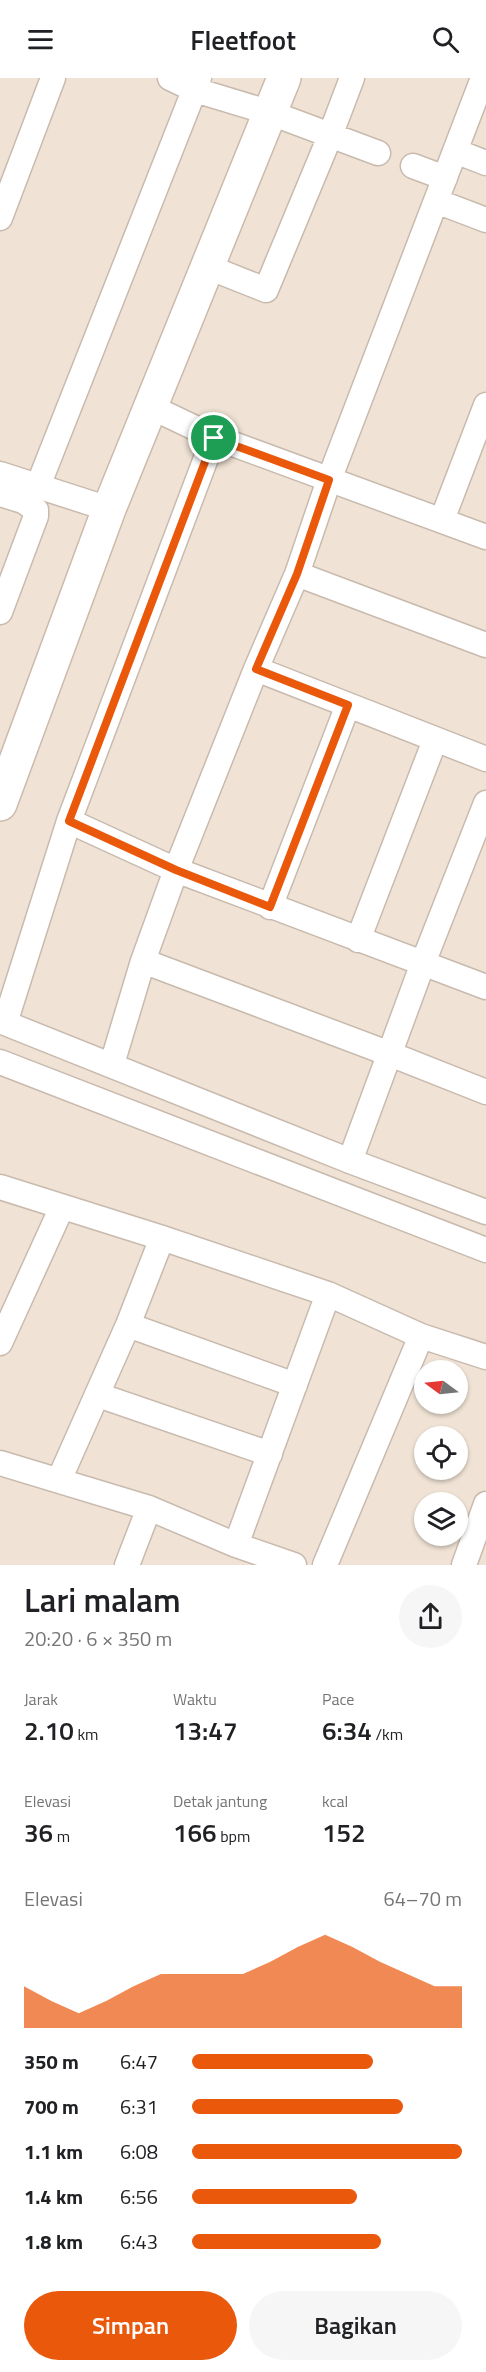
<!DOCTYPE html>
<html lang="id">
<meta charset="utf-8">
<style>
body{margin:0;font-family:"Titillium Web",sans-serif;background:#f6f6f6;color:#202124;height:100vh;display:flex;flex-direction:column;font-size:22px;white-space:nowrap}
*{box-sizing:border-box;margin:0}
p{font-size:20px;color:#757577}
.icon{flex:none;width:33px;height:33px;fill:none;stroke:currentColor;stroke-width:2;stroke-linecap:round;stroke-linejoin:round}
.map{position:relative;height:1487px;overflow:hidden}
.panel{display:flex;flex-direction:column;background:#fff;flex:1}
.panel>*{flex:none}
.needle{width:39px;rotate:285deg}
.fabs{position:absolute;left:414px;top:1282px;display:grid;gap:12px}
.fabs a{display:grid;place-items:center;width:54px;height:54px;border-radius:50%;background:#fff;box-shadow:0 2px 4px #0004;font-size:30px}
.pin{position:absolute;display:grid;place-items:center;width:51px;height:51px;color:#fff;margin:-26px;border:3px solid #fff;border-radius:50%;box-shadow:0 2px 6px #0007}
.round{display:grid;place-items:center;flex:none;width:63px;height:63px;border-radius:32px;background:#f6f6f6}
.head{display:flex;align-items:center;justify-content:space-between;height:102px;padding:0 24px}
h1{font-size:33px;font-weight:600;line-height:45px}
.stats{display:grid;grid-template-columns:repeat(3,1fr);gap:9px;height:102px;padding:6px 24px}
.stats div{display:grid;align-content:center}
.stats b{font-size:26px;font-weight:600}
.stats small{font-size:16px;font-weight:400}
.stats p{font-size:16px}
.chart{height:168px;padding:12px 24px}
.chart p{display:flex;justify-content:space-between}
.chart svg{width:100%;height:108px;margin-top:6px;fill:#ea580c;opacity:.7}
.button{display:flex;gap:12px;margin-top:auto;padding:12px 24px}
.button a{flex:1;height:69px;border-radius:36px;background:#ea580c;color:#fff;font-size:24px;font-weight:600;line-height:69px;text-align:center}
.button a+a{background:#f6f6f6;color:#202124}
ul{padding:0 24px;list-style:none;font-size:20px}
li{display:grid;grid-template-columns:96px 72px 1fr;align-items:center;height:45px}
li i{height:15px;border-radius:8px;background:#ea580c}
header{display:flex;justify-content:space-between;align-items:center;height:78px;padding:0 24px;background:#fff;font-size:27px;font-weight:600}
.map>svg:first-child{display:block}
.residential{fill:#f0e3d5;fill-rule:evenodd}
.lines{fill:none;stroke-linecap:round;stroke-linejoin:round}
.street-casing{stroke:#c9baae;stroke-width:27}
.secondary-casing{stroke:#ccbaac;stroke-width:36}
.street{stroke:#fff;stroke-width:24}
.secondary{stroke:#fff;stroke-width:33}
.route-casing{stroke:#fff;stroke-width:12}
.route{stroke:#ea580c;stroke-width:8}
</style>
<header><svg class="icon" aria-label="menu" viewBox="0 0 24 24"><path d="M4 6h16M4 12h16M4 18h16"/></svg>Fleetfoot<svg class="icon" aria-label="search" viewBox="0 0 24 24"><circle cx="10" cy="10" r="6"/><path d="M15 15l6 6"/></svg></header>
<div class="map">
<svg width="486" height="1487" viewBox="0 0 486 1487">
<rect width="100%" height="100%" fill="#f9f2e6"/>
<path class="residential" d="M 0,0 L 486,0 L 486,1487 L 0,1487 ZM 424,1293 L 458,1293 L 458,1326 L 424,1326 ZM 424,1359 L 458,1359 L 458,1392 L 424,1392 ZM 424,1425 L 458,1425 L 458,1458 L 424,1458 Z"/>
<g class="lines">
<defs>
<path id="street" d="M 170,0 L 195,12 L 271,35 L 378,75
M 455,73 L 486,85
M 413,88 L 445,100
M 436,123 L 486,142
M 0,140 L 53,0
M 208,189 L 266,212 L 330,58 L 352,0
M 151,329 L 214,359 L 486,459
M 0,396 L 109,431
M 38,408 L 199,0
M 0,416 L 23,423 L 36,432 L 36,438 L 0,534
M 442,442 L 486,327
M 297,496 L 486,567
M 256,591 L 486,681
M 69,743 L 176,792 L 486,909
M 270,829 L 348,627
M 358,862 L 435,662
M 143,883 L 390,976 L 486,1014
M 0,943 L 350,1083 L 486,1134
M 5,945 L 69,743 L 214,359
M 0,984 L 486,1172
M 112,986 L 143,883 L 176,792 L 256,591 L 297,496 L 329,402 L 483,0
M 350,1083 L 423,885 L 486,725
M 0,1109 L 162,1160 L 328,1216 L 421,1258 L 486,1279
M 128,1247 L 295,1307
M 0,1265 L 62,1129
M 98,1317 L 270,1376
M 0,1385 L 149,1430 L 236,1467 L 294,1487
M 59,1402 L 128,1247 L 162,1160
M 236,1467 L 328,1216
M 127,1487 L 149,1430
M 325,1487 L 421,1258
M 464,1487 L 486,1426"/>
<path id="secondary" d="M 0,726 L 109,431 L 284,0"/>
</defs>
<use href="#street" class="street-casing"/>
<use href="#secondary" class="secondary-casing"/>
<use href="#street" class="street"/>
<use href="#secondary" class="secondary"/>
</g>
<g class="lines">
<defs>
<path id="route" d="M 214,360 L 329,402 L 297,496 L 256,591 L 348,627 L 270,829 L 176,792 L 69,743 Z"/>
</defs>
<use href="#route" class="route-casing"/>
<use href="#route" class="route"/>
</g>
</svg>
<div class="fabs">
<a><svg class="needle" viewBox="-14 -14 28 28"><path d="M0-13l5 13h-10z" fill="#e53935"/><path d="M0 13l5-13h-10z" fill="#757577"/></svg></a>
<a><svg class="icon" aria-label="locate" viewBox="0 0 24 24"><circle cx="12" cy="12" r="6"/><path d="M12 2v4M12 18v4M2 12h4M18 12h4"/></svg></a>
<a><svg class="icon" aria-label="layers" viewBox="0 0 24 24"><path d="M12 4l9 5-9 5-9-5zM3 14l9 5 9-5"/></svg></a>
</div>
<div class="pin" style="left:214px;top:360px;background:#1e9e55"><svg class="icon" aria-label="arrive" viewBox="0 0 24 24"><path d="M6 21V4h12l-3 4 3 4H6"/></svg></div>
</div>
<section class="panel">
<div class="head"><div><h1>Lari malam</h1><p>20:20 · 6 × 350 m</p></div><a class="round"><svg class="icon" aria-label="share" viewBox="0 0 24 24"><path d="M12 15V3M7 8l5-5 5 5M5 13v7h14v-7"/></svg></a></div>
<div class="stats">
<div><p>Jarak</p><b>2.10<small> km</small></b></div>
<div><p>Waktu</p><b>13:47</b></div>
<div><p>Pace</p><b>6:34<small> /km</small></b></div>
</div>
<div class="stats">
<div><p>Elevasi</p><b>36<small> m</small></b></div>
<div><p>Detak jantung</p><b>166<small> bpm</small></b></div>
<div><p>kcal</p><b>152</b></div>
</div>
<div class="chart"><p><span>Elevasi</span>64–70 m</p>
<svg viewBox="0 0 160 44" preserveAspectRatio="none"><path d="M0 44V27L10 33L20 38L30 33L40 27L50 22L60 22L70 22L80 22L90 17L100 11L110 6L120 11L130 17L140 22L150 27L160 27V44z"/></svg>
</div>
<ul>
<li><b>350 m</b>6:47<i style="width:67%"></i></li>
<li><b>700 m</b>6:31<i style="width:78%"></i></li>
<li><b>1.1 km</b>6:08<i style="width:100%"></i></li>
<li><b>1.4 km</b>6:56<i style="width:61%"></i></li>
<li><b>1.8 km</b>6:43<i style="width:70%"></i></li>
</ul>
<div class="button"><a>Simpan</a><a>Bagikan</a></div>
</section>
